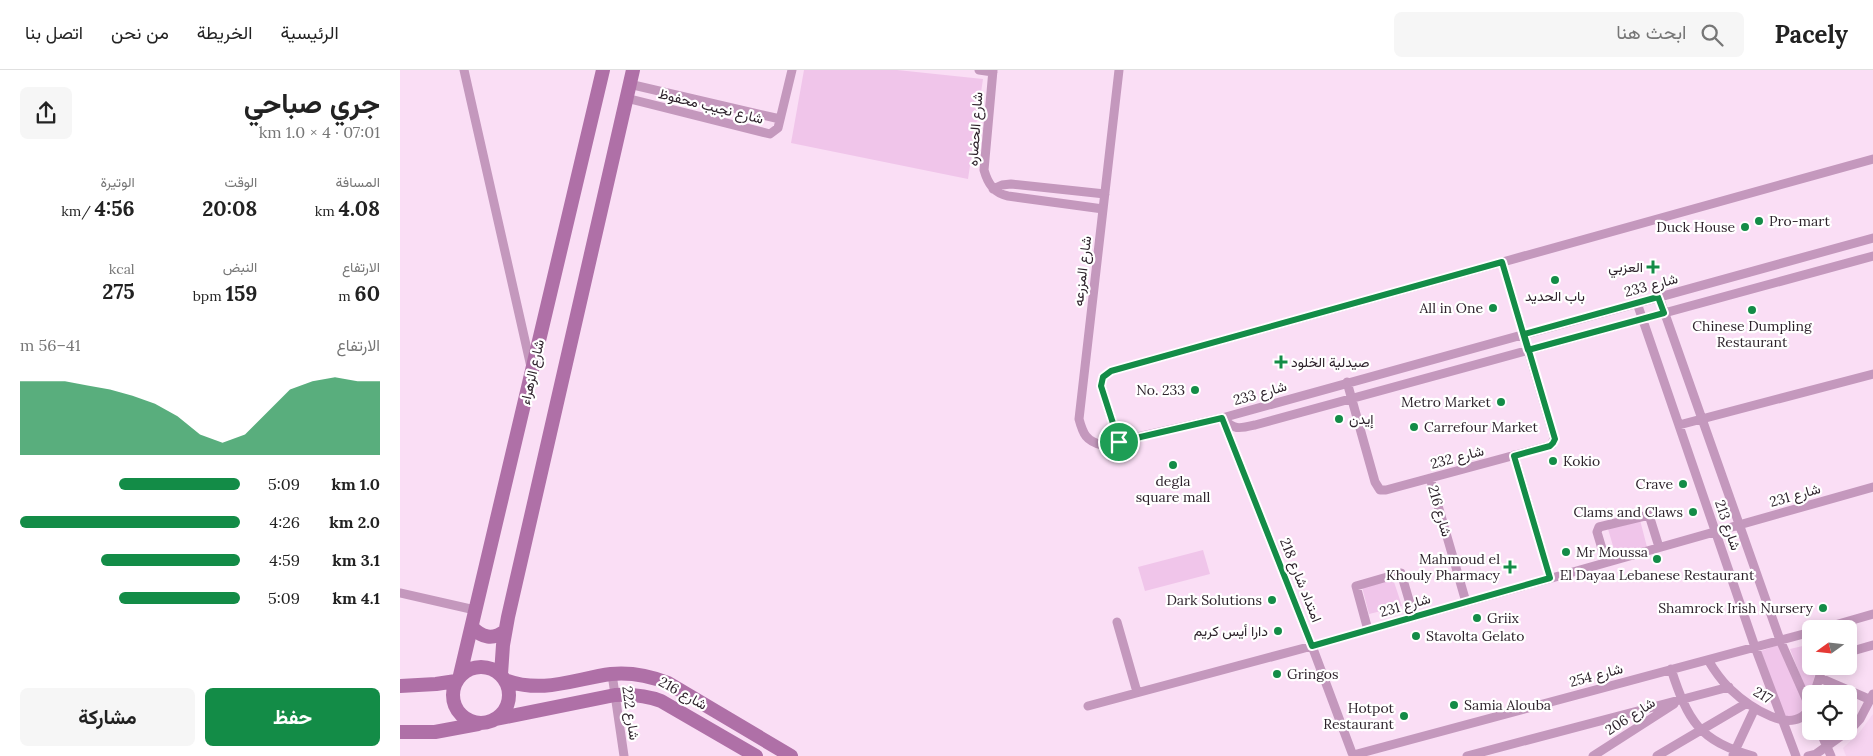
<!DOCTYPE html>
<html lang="ar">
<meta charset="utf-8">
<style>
body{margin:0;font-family:Lora,Vazirmatn,serif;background:#f6f6f6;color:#222;direction:rtl;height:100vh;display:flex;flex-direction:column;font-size:19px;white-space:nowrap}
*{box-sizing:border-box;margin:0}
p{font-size:16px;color:#767676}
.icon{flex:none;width:28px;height:28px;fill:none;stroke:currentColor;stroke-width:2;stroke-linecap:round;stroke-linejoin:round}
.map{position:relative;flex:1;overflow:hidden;direction:ltr}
.panel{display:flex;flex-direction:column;background:#fff;width:400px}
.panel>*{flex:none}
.needle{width:32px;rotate:255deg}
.tools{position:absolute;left:1402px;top:550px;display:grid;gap:10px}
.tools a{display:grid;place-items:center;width:55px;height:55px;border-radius:8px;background:#fff;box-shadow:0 2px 12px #0003;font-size:25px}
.pin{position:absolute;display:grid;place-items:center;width:42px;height:42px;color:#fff;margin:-21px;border:2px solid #fff;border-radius:50%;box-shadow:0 1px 5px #0007}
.round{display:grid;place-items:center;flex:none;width:52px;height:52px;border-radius:8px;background:#f6f6f6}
.head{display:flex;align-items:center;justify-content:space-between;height:85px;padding:0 20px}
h1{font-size:28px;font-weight:700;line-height:38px}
.figures{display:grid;grid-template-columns:repeat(3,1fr);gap:8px;height:85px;padding:5px 20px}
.figures div{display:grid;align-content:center}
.figures b{font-size:21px;font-weight:700}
.figures small{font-size:14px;font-weight:400}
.figures p{font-size:14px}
.chart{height:140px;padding:10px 20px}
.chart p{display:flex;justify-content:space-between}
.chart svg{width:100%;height:90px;margin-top:5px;fill:#138c47;opacity:.7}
.cta{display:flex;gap:10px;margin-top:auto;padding:10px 20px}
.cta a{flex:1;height:58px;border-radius:8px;background:#138c47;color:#fff;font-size:20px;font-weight:700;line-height:58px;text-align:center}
.cta a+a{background:#f6f6f6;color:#222}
ul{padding:0 20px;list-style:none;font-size:16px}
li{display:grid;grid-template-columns:80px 60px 1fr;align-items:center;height:38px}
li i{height:12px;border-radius:6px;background:#138c47}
header{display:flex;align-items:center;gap:30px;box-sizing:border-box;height:70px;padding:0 25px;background:#fff;border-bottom:1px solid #e0e0e0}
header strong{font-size:24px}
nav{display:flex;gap:28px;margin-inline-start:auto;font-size:18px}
.search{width:350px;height:45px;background:#f6f6f6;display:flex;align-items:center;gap:12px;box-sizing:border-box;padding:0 18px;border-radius:8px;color:#767676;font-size:19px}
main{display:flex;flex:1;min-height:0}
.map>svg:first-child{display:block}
.built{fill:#f6d3f0}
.green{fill:#f0c5ea}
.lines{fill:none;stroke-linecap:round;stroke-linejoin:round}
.street{stroke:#c498bd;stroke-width:9}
.secondary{stroke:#af70a7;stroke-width:14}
.route-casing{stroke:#fff;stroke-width:10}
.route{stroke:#138c47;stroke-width:6}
.poi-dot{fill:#138c47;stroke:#fff;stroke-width:2}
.labels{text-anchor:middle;stroke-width:4.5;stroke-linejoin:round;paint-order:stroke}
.street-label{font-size:14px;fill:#2d222b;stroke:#fff}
.poi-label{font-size:14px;fill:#2d222b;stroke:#fff;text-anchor:end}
</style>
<header>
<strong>Pacely</strong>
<div class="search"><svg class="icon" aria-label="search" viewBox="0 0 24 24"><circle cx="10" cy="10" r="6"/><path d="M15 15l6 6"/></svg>ابحث هنا</div>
<nav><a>الرئيسية</a><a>الخريطة</a><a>من نحن</a><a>اتصل بنا</a></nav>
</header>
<main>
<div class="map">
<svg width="1473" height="686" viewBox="0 0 1473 686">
<rect width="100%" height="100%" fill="#fadef5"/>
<path class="built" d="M 1473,644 L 1473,686 L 1446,686 L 1443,678 L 1459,663 Z"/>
<path class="green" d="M 404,0 L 497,0 L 583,9 L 568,109 L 391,73 Z
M 1240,450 L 1247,477 L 1216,486 L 1208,459 Z
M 803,480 L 810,504 L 745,521 L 738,497 Z
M 993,509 L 1002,536 L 969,544 L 962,517 Z
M 1411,574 L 1411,596 L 1417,596 L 1409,628 L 1390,579 Z
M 1378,575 L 1406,638 L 1397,646 L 1383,646 L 1361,581 Z"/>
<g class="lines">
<path class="street" d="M 64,0 L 131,297
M 579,0 L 593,2
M 593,0 L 584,100 C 588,114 594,123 608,126 L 703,139
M 719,0 L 679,349 C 683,364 686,371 702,375 L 822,348 L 1473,168
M 229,14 L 380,49
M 226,28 L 370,64 L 378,58 L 392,0
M 593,119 L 602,115 L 611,114 L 705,124
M 1259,227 L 1380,570 L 1411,640
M 1237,233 L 1355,577 L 1396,686
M 947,312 L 975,412 L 980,420 L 986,420 L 1152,375 L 1154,367 L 1102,192
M 822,348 C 835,360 838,359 855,355 L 1473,186
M 824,353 L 912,576 L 952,683
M 1279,355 L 1473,304
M 719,372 L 701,316 L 703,307 L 711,301 L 1473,89
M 1114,385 L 1150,508
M 1030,408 L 1066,532
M 1206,492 L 1197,462 L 1199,457 L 1249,445 L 1259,477
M 0,523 L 75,540
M 717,552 L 737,622
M 1421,559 L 1473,544
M 968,560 L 956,516 L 1001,503 L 1014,547
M 1449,582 L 1473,575
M 1308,590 C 1314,600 1321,610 1329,618 C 1347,635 1396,671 1411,635
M 1271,599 C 1288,651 1299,671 1353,686
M 212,604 L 224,686
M 1420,608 L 1471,630
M 1414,624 L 1423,596
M 688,636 L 912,576 L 1473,417
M 1420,661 L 1431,686
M 1449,661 L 1460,649 L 1473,624
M 957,684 L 1411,562
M 1333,685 L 1355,638
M 1067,686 L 1329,617
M 1193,686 L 1274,634
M 1257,686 L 1347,633
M 1408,686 L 1416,684 L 1448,661"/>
<path class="secondary" d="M 72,557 C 82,568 93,570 105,561
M53 625a28 28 0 1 1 56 0a28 28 0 1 1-56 0Z
M 101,604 L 103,575 L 108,547 L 233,0
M 60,605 L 203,0
M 105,610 C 143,624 174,609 211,604 C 231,602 250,606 268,613 L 391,686
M 0,616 L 36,614 L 56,611
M 96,649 L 215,625 C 232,624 245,625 261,631 L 356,686
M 0,662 L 35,662 L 78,654"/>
</g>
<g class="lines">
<defs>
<path id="route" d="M 719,372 L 822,348 L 912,576 L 1150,508 L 1114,386 L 1150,376 L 1153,373 L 1155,369 L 1124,264 L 1258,227 L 1264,243 L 1128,280 L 1102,192 L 711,301 L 703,307 L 701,316 L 719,372"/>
</defs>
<use href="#route" class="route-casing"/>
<use href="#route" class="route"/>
</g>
<g class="poi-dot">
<circle cx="1359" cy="151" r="5"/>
<circle cx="1345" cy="157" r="5"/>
<path d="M1250.5 189.5h5v5h5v5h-5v5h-5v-5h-5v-5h5z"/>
<circle cx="1155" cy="210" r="5"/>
<circle cx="1093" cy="238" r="5"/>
<circle cx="1352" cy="240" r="5"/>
<path d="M878.5 284.5h5v5h5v5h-5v5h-5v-5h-5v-5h5z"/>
<circle cx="795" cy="320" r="5"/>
<circle cx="1101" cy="332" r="5"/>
<circle cx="939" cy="349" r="5"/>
<circle cx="1014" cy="357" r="5"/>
<circle cx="1153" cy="391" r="5"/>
<circle cx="773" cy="395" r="5"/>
<circle cx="1283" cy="414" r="5"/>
<circle cx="1293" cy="442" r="5"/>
<circle cx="1166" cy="482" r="5"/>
<circle cx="1257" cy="489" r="5"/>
<path d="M1107.5 489.5h5v5h5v5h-5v5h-5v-5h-5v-5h5z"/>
<circle cx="872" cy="530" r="5"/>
<circle cx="1423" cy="538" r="5"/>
<circle cx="1077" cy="548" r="5"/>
<circle cx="878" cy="561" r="5"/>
<circle cx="1016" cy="566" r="5"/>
<circle cx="877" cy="604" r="5"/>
<circle cx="1054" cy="635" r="5"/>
<circle cx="1004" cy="646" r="5"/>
</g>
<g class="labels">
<g class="street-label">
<text transform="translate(311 36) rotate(14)" y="5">شارع نجيب محفوظ</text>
<text transform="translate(575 59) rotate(-86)" y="5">شارع الحضاره</text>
<text transform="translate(682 201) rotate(-83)" y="5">شارع المزرعه</text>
<text transform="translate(1251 215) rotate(-15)" y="5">شارع 233</text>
<text transform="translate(132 302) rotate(-77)" y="5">شارع الزهراء</text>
<text transform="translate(860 323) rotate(-16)" y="5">شارع 233</text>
<text transform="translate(1057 387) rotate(-15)" y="5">شارع 232</text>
<text transform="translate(1395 425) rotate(-16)" y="5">شارع 231</text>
<text transform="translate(1040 441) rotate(74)" y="5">شارع 216</text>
<text transform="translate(1328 455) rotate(71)" y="5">شارع 213</text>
<text transform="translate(901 510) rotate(68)" y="5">امتداد شارع 218</text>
<text transform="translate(1005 535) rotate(-16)" y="5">شارع 231</text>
<text transform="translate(1196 605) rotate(-15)" y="5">شارع 254</text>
<text transform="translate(283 623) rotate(29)" y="5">شارع 216</text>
<text transform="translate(1363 625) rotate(31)" y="5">217</text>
<text transform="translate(231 643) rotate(82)" y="5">شارع 222</text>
<text transform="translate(1230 646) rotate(-33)" y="5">شارع 206</text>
</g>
<g class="poi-label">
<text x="1369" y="156" text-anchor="start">Pro-mart</text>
<text x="1335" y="162">Duck House</text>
<text x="1243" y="202">العزبي</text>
<text x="1155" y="231" text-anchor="middle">باب الحديد</text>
<text x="1083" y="243">All in One</text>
<text x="1352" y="261" text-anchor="middle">Chinese Dumpling<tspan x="1352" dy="16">Restaurant</tspan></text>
<text x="891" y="297" text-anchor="start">صيدلية الخلود</text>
<text x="785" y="325">No. 233</text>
<text x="1091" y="337">Metro Market</text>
<text x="949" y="354" text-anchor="start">إيدن</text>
<text x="1024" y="362" text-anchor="start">Carrefour Market</text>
<text x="1163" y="396" text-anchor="start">Kokio</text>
<text x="773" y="416" text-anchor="middle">degla<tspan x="773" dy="16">square mall</tspan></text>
<text x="1273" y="419">Crave</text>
<text x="1283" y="447">Clams and Claws</text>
<text x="1176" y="487" text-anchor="start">Mr Moussa</text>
<text x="1100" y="494">Mahmoud el<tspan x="1100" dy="16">Khouly Pharmacy</tspan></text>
<text x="1257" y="510" text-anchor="middle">El Dayaa Lebanese Restaurant</text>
<text x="862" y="535">Dark Solutions</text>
<text x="1413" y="543">Shamrock Irish Nursery</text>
<text x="1087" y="553" text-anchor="start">Griix</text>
<text x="868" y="566">دارا أيس كريم</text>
<text x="1026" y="571" text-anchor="start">Stavolta Gelato</text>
<text x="887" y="609" text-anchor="start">Gringos</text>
<text x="1064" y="640" text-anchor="start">Samia Alouba</text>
<text x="994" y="643">Hotpot<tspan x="994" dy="16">Restaurant</tspan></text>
</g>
</g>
</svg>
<div class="tools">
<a><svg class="needle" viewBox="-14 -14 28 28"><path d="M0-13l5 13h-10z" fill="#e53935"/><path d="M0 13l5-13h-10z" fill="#767676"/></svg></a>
<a><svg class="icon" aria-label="locate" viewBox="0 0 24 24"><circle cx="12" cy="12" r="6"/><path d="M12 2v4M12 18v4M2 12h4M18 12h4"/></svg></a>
</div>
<div class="pin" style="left:719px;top:372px;background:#1e9e55"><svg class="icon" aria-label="arrive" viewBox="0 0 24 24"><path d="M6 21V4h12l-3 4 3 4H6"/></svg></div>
</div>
<section class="panel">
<div class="head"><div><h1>جري صباحي</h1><p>07:01 · 4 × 1.0 km</p></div><a class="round"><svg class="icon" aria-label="share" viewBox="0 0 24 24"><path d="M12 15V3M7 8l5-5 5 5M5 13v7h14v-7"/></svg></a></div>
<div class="figures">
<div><p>المسافة</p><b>4.08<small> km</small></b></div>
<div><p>الوقت</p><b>20:08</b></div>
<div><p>الوتيرة</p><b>4:56<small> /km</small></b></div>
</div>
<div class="figures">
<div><p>الارتفاع</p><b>60<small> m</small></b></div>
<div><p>النبض</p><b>159<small> bpm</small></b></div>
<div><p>kcal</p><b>275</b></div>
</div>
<div class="chart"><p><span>الارتفاع</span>41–56 m</p>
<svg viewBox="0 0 160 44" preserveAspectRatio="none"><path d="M0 44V8L10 8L20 8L30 10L40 12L50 15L60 19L70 25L80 34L90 38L100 34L110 23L120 12L130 8L140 6L150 8L160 8V44z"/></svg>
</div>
<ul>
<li><b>1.0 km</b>5:09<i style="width:55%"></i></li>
<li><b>2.0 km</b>4:26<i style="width:100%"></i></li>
<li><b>3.1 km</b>4:59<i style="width:63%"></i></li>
<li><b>4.1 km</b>5:09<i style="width:55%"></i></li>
</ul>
<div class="cta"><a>حفظ</a><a>مشاركة</a></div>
</section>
</main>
